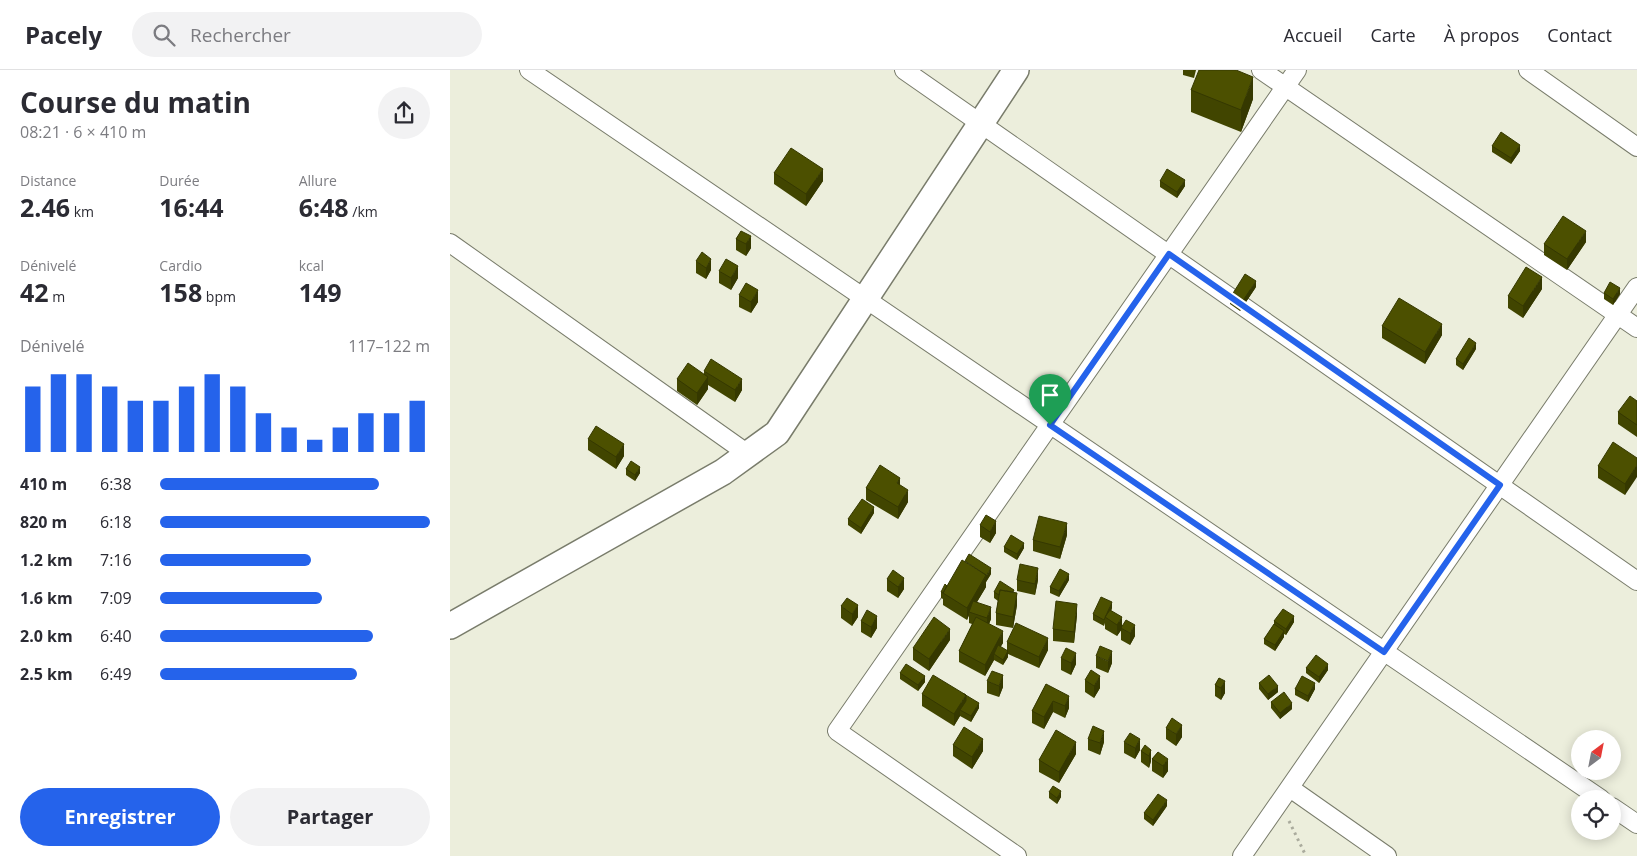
<!DOCTYPE html>
<html lang="fr">
<meta charset="utf-8">
<style>
body{margin:0;font-family:"Open Sans",sans-serif;background:#f2f2f3;color:#2b2b33;height:100vh;display:flex;flex-direction:column;font-size:19px;white-space:nowrap}
*{box-sizing:border-box;margin:0}
p{font-size:16px;color:#7c7c81}
.icon{flex:none;width:28px;height:28px;fill:none;stroke:currentColor;stroke-width:2;stroke-linecap:round;stroke-linejoin:round}
.map{position:relative;flex:1;overflow:hidden}
.drawer{display:flex;flex-direction:column;background:#fff;width:450px}
.drawer>*{flex:none}
.needle{width:32px;rotate:32deg}
.tools{position:absolute;left:1121px;top:660px;display:grid;gap:10px}
.tools a{display:grid;place-items:center;width:50px;height:50px;border-radius:50%;background:#fff;box-shadow:0 2px 12px #0003;font-size:25px}
.pin{position:absolute;display:grid;place-items:center;width:42px;height:42px;color:#fff;margin:-51px -21px;border-radius:50% 50% 50% 0;rotate:-45deg;box-shadow:0 0 5px #0007}
.pin .icon{rotate:45deg}
.round{display:grid;place-items:center;flex:none;width:52px;height:52px;border-radius:26px;background:#f2f2f3}
.summary{display:flex;align-items:center;justify-content:space-between;height:85px;padding:0 20px}
h1{font-size:28px;font-weight:700;line-height:38px}
.stats{display:grid;grid-template-columns:repeat(3,1fr);gap:8px;height:85px;padding:5px 20px}
.stats div{display:grid;align-content:center}
.stats b{font-size:25px;font-weight:700}
.stats small{font-size:14px;font-weight:400}
.stats p{font-size:14px}
.chart{height:140px;padding:10px 20px}
.chart p{display:flex;justify-content:space-between}
.chart svg{width:100%;height:90px;margin-top:5px;stroke:#2563eb;stroke-width:6}
.primary-button{display:flex;gap:10px;margin-top:auto;padding:10px 20px}
.primary-button a{flex:1;height:58px;border-radius:30px;background:#2563eb;color:#fff;font-size:20px;font-weight:700;line-height:58px;text-align:center}
.primary-button a+a{background:#f2f2f3;color:#2b2b33}
ul{padding:0 20px;list-style:none;font-size:16px}
li{display:grid;grid-template-columns:80px 60px 1fr;align-items:center;height:38px}
li i{height:12px;border-radius:6px;background:#2563eb}
header{display:flex;align-items:center;gap:30px;box-sizing:border-box;height:70px;padding:0 25px;background:#fff;border-bottom:1px solid #e1e1e2}
header strong{font-size:24px}
nav{display:flex;gap:28px;margin-inline-start:auto;font-size:18px}
.search{width:350px;height:45px;background:#f2f2f3;display:flex;align-items:center;gap:12px;box-sizing:border-box;padding:0 18px;border-radius:28px;color:#7c7c81;font-size:19px}
main{display:flex;flex:1;min-height:0}
.map>svg:first-child{display:block}
.lines{fill:none;stroke-linecap:round;stroke-linejoin:round}
.minor-casing{stroke:#797c6b;stroke-width:20}
.secondary-casing{stroke:#797c6b;stroke-width:28}
.path{stroke:#aaab9d;stroke-width:3;stroke-dasharray:2.5 4;stroke-linecap:butt}
.minor{stroke:#fff;stroke-width:18}
.secondary{stroke:#fff;stroke-width:25}
.wall{fill:#414500}
.shaded-wall{fill:#353800}
.building{fill:#4c5000;stroke:#353800}
.route-casing{stroke:#fff;stroke-width:10}
.route{stroke:#2563eb;stroke-width:6}
</style>
<header>
<strong>Pacely</strong>
<div class="search"><svg class="icon" aria-label="search" viewBox="0 0 24 24"><circle cx="10" cy="10" r="6"/><path d="M15 15l6 6"/></svg>Rechercher</div>
<nav><a>Accueil</a><a>Carte</a><a>À propos</a><a>Contact</a></nav>
</header>
<main>
<section class="drawer">
<div class="summary"><div><h1>Course du matin</h1><p>08:21 · 6 × 410 m</p></div><a class="round"><svg class="icon" aria-label="share" viewBox="0 0 24 24"><path d="M12 15V3M7 8l5-5 5 5M5 13v7h14v-7"/></svg></a></div>
<div class="stats">
<div><p>Distance</p><b>2.46<small> km</small></b></div>
<div><p>Durée</p><b>16:44</b></div>
<div><p>Allure</p><b>6:48<small> /km</small></b></div>
</div>
<div class="stats">
<div><p>Dénivelé</p><b>42<small> m</small></b></div>
<div><p>Cardio</p><b>158<small> bpm</small></b></div>
<div><p>kcal</p><b>149</b></div>
</div>
<div class="chart"><p><span>Dénivelé</span>117–122 m</p>
<svg viewBox="0 0 160 44" preserveAspectRatio="none"><path d="M5 44V12M15 44V6M25 44V6M35 44V12M45 44V19M55 44V19M65 44V12M75 44V6M85 44V12M95 44V25M105 44V32M115 44V38M125 44V32M135 44V25M145 44V25M155 44V19"/></svg>
</div>
<ul>
<li><b>410 m</b>6:38<i style="width:81%"></i></li>
<li><b>820 m</b>6:18<i style="width:100%"></i></li>
<li><b>1.2 km</b>7:16<i style="width:56%"></i></li>
<li><b>1.6 km</b>7:09<i style="width:60%"></i></li>
<li><b>2.0 km</b>6:40<i style="width:79%"></i></li>
<li><b>2.5 km</b>6:49<i style="width:73%"></i></li>
</ul>
<div class="primary-button"><a>Enregistrer</a><a>Partager</a></div>
</section>
<div class="map">
<svg width="1187" height="786" viewBox="0 0 1187 786">
<rect width="100%" height="100%" fill="#eceedc"/>
<g class="lines">
<defs>
<path id="minor" d="M 79,0 L 1151,729
M 454,0 L 1187,511
M 811,0 L 1187,258
M 1078,0 L 1187,77
M 0,173 L 298,384
M 840,718 L 937,786
M 1162,737 L 1187,754
M 567,786 L 387,661 L 847,0
M 792,786 L 1187,217"/>
<path id="secondary" d="M 0,556 L 273,402 L 327,363 L 566,0"/>
</defs>
<use href="#minor" class="minor-casing"/>
<use href="#secondary" class="secondary-casing"/>
<path class="path" d="M 839,751 L 856,786"/>
<use href="#minor" class="minor"/>
<use href="#secondary" class="secondary"/>
</g>
<path class="wall" d="M 733,0 L 746,0 L 744,8 L 733,5 Z
M 741,20 L 803,29 L 791,62 L 741,42 Z
M 1042,76 L 1070,81 L 1061,94 L 1042,82 Z
M 324,103 L 373,111 L 356,136 L 324,114 Z
M 710,111 L 735,116 L 727,128 L 710,117 Z
M 291,161 L 301,178 L 296,186 L 286,180 L 286,169 Z
M 1136,172 L 1117,200 L 1094,185 L 1094,174 Z
M 246,191 L 261,200 L 256,209 L 246,203 Z
M 269,201 L 288,208 L 281,220 L 269,213 Z
M 806,217 L 790,241 L 780,234 L 780,228 Z
M 1092,219 L 1073,248 L 1058,238 L 1058,226 Z
M 1154,223 L 1170,224 L 1163,235 L 1154,229 Z
M 289,225 L 308,232 L 301,243 L 289,237 Z
M 932,256 L 992,265 L 975,294 L 932,268 Z
M 1026,279 L 1013,300 L 1006,295 L 1006,289 Z
M 254,301 L 292,320 L 285,332 L 258,315 L 258,319 L 247,335 L 227,321 L 227,309 L 254,304 Z
M 1187,331 L 1187,367 L 1168,354 L 1168,342 Z
M 138,369 L 174,386 L 166,399 L 138,380 Z
M 1187,388 L 1175,425 L 1148,408 L 1148,396 Z
M 176,399 L 190,403 L 185,411 L 176,405 Z
M 450,415 L 458,432 L 448,449 L 416,430 L 416,418 Z
M 424,443 L 411,464 L 398,455 L 398,449 Z
M 530,455 L 546,463 L 540,473 L 530,467 Z
M 617,465 L 610,489 L 583,481 L 583,470 Z
M 554,477 L 574,478 L 567,490 L 554,482 Z
M 541,504 L 536,512 L 536,517 L 527,532 L 541,549 L 539,554 L 553,573 L 550,577 L 557,581 L 557,572 L 598,580 L 589,598 L 558,584 L 558,587 L 553,595 L 544,590 L 535,606 L 509,592 L 509,581 L 522,554 L 519,553 L 519,545 L 517,550 L 493,535 L 493,529 L 491,528 L 491,522 L 497,516 Z
M 437,509 L 454,519 L 448,528 L 437,521 Z
M 567,510 L 588,510 L 585,525 L 567,521 Z
M 619,510 L 609,527 L 600,523 L 600,517 Z
M 544,522 L 564,523 L 567,535 L 563,558 L 546,555 L 546,543 L 548,531 L 544,528 Z
M 391,536 L 408,547 L 402,556 L 391,548 Z
M 662,538 L 661,541 L 672,558 L 685,566 L 680,575 L 671,570 L 671,560 L 667,566 L 655,559 L 655,553 L 654,556 L 643,550 L 643,544 Z
M 627,545 L 624,573 L 603,571 L 603,559 Z
M 411,551 L 427,558 L 421,568 L 411,562 Z
M 824,551 L 844,552 L 836,565 L 834,564 L 834,567 L 825,581 L 814,574 L 814,569 L 824,555 Z
M 500,570 L 479,601 L 463,590 L 463,578 Z
M 646,586 L 662,593 L 658,603 L 646,598 Z
M 611,588 L 626,594 L 621,605 L 611,600 Z
M 856,598 L 878,600 L 869,613 L 856,603 Z
M 450,603 L 475,612 L 468,621 L 450,609 Z
M 769,608 L 775,623 L 771,630 L 765,626 L 765,615 Z
M 635,610 L 650,618 L 644,628 L 635,622 Z
M 537,611 L 553,617 L 549,627 L 537,623 Z
M 809,613 L 828,622 L 818,630 L 809,619 Z
M 596,614 L 619,638 L 615,648 L 603,642 L 594,659 L 582,653 L 582,641 Z
M 845,619 L 865,619 L 858,632 L 845,625 Z
M 472,624 L 529,638 L 521,652 L 510,646 L 504,656 L 472,636 Z
M 821,632 L 842,639 L 830,649 L 821,638 Z
M 716,658 L 732,667 L 726,676 L 716,669 Z
M 638,669 L 654,672 L 650,685 L 638,680 Z
M 674,672 L 690,680 L 685,689 L 674,683 Z
M 503,675 L 533,681 L 522,699 L 503,686 Z
M 701,680 L 701,691 L 699,698 L 691,692 L 691,681 Z
M 708,682 L 718,701 L 713,708 L 702,701 L 702,689 Z
M 626,684 L 609,713 L 589,702 L 589,690 Z
M 599,722 L 611,727 L 607,734 L 599,728 Z
M 717,736 L 703,756 L 694,749 L 694,743 Z"/>
<path class="shaded-wall" d="M 803,7 L 803,29 L 791,62 L 791,40 Z
M 1070,75 L 1070,81 L 1061,94 L 1061,88 Z
M 373,99 L 373,111 L 356,136 L 356,124 Z
M 735,110 L 735,116 L 727,128 L 727,122 Z
M 1136,161 L 1136,172 L 1117,200 L 1117,189 Z
M 301,166 L 301,178 L 296,186 L 296,174 Z
M 261,189 L 261,200 L 256,209 L 256,198 Z
M 288,196 L 288,208 L 281,220 L 281,208 Z
M 1092,207 L 1092,219 L 1073,248 L 1073,236 Z
M 806,211 L 806,217 L 790,241 L 790,235 Z
M 1170,218 L 1170,224 L 1163,235 L 1163,229 Z
M 308,220 L 308,232 L 301,243 L 301,232 Z
M 992,254 L 992,265 L 975,294 L 975,282 Z
M 1026,273 L 1026,279 L 1013,300 L 1013,294 Z
M 258,307 L 258,319 L 247,335 L 247,323 Z
M 292,309 L 292,320 L 285,332 L 285,320 Z
M 174,374 L 174,386 L 166,399 L 166,387 Z
M 1187,395 L 1187,407 L 1175,425 L 1175,414 Z
M 190,397 L 190,403 L 185,411 L 185,405 Z
M 450,408 L 450,419 L 447,413 Z
M 458,420 L 458,432 L 448,449 L 448,437 Z
M 424,437 L 424,443 L 411,464 L 411,458 Z
M 546,451 L 546,463 L 540,473 L 540,462 Z
M 617,453 L 617,465 L 610,489 L 610,477 Z
M 574,473 L 574,478 L 567,490 L 567,484 Z
M 541,498 L 541,504 L 536,512 L 536,517 L 521,542 L 519,542 L 519,545 L 517,550 L 517,538 Z
M 588,498 L 588,510 L 585,525 L 585,514 Z
M 619,504 L 619,510 L 609,527 L 609,521 Z
M 454,508 L 454,519 L 448,528 L 448,517 Z
M 567,523 L 567,535 L 563,558 L 563,547 Z
M 662,532 L 662,538 L 658,549 L 655,547 Z
M 627,534 L 627,545 L 624,573 L 624,562 Z
M 408,535 L 408,547 L 402,556 L 402,544 Z
M 541,537 L 541,549 L 537,559 L 537,548 Z
M 427,546 L 427,558 L 421,568 L 421,557 Z
M 844,546 L 844,552 L 836,565 L 836,559 Z
M 672,547 L 672,559 L 667,566 L 667,555 Z
M 685,555 L 685,566 L 680,575 L 680,563 Z
M 500,559 L 500,570 L 479,601 L 479,589 Z
M 553,561 L 553,573 L 546,585 L 544,584 L 544,590 L 535,606 L 535,595 Z
M 834,561 L 834,567 L 825,581 L 825,575 Z
M 598,568 L 598,580 L 589,598 L 589,587 Z
M 558,581 L 558,587 L 553,595 L 553,590 Z
M 662,581 L 662,593 L 658,603 L 658,591 Z
M 626,583 L 626,594 L 621,605 L 621,593 Z
M 878,594 L 878,600 L 869,613 L 869,607 Z
M 553,605 L 553,617 L 549,627 L 549,616 Z
M 475,606 L 475,612 L 468,621 L 468,615 Z
M 650,606 L 650,618 L 644,628 L 644,616 Z
M 775,611 L 775,623 L 771,630 L 771,618 Z
M 865,613 L 865,619 L 858,632 L 858,626 Z
M 828,616 L 828,622 L 818,630 L 818,624 Z
M 516,625 L 516,637 L 510,640 L 510,646 L 504,656 L 504,644 Z
M 619,626 L 619,638 L 615,648 L 615,636 Z
M 603,631 L 603,642 L 594,659 L 594,647 Z
M 529,633 L 529,638 L 521,652 L 521,646 Z
M 842,633 L 842,639 L 830,649 L 830,643 Z
M 732,655 L 732,667 L 726,676 L 726,664 Z
M 654,661 L 654,672 L 650,685 L 650,673 Z
M 533,669 L 533,681 L 522,699 L 522,687 Z
M 690,669 L 690,680 L 685,689 L 685,678 Z
M 626,672 L 626,684 L 609,713 L 609,702 Z
M 701,680 L 701,691 L 699,698 L 699,686 Z
M 718,689 L 718,701 L 713,708 L 713,696 Z
M 611,721 L 611,727 L 607,734 L 607,728 Z
M 717,730 L 717,736 L 703,756 L 703,750 Z"/>
<path class="building" d="M 749,0 L 786,0 L 803,7 L 791,40 L 741,20 Z
M 1051,62 L 1070,75 L 1061,88 L 1042,76 Z
M 341,78 L 373,99 L 356,124 L 324,103 Z
M 717,99 L 735,110 L 727,122 L 710,111 Z
M 1113,146 L 1136,161 L 1117,189 L 1094,174 Z
M 291,161 L 301,166 L 296,174 L 286,169 Z
M 252,182 L 261,189 L 256,198 L 246,191 Z
M 276,189 L 288,196 L 281,208 L 269,201 Z
M 1076,197 L 1092,207 L 1073,236 L 1058,226 Z
M 795,204 L 806,211 L 790,235 L 780,228 Z
M 1160,212 L 1170,218 L 1163,229 L 1154,223 Z
M 296,213 L 308,220 L 301,232 L 289,225 Z
M 949,228 L 992,254 L 975,282 L 932,256 Z
M 1019,268 L 1026,273 L 1013,294 L 1006,289 Z
M 261,289 L 292,309 L 285,320 L 254,301 Z
M 238,293 L 258,307 L 247,323 L 227,309 Z
M 1180,326 L 1187,331 L 1187,355 L 1168,342 Z
M 146,356 L 174,374 L 166,387 L 138,369 Z
M 1163,372 L 1187,388 L 1187,395 L 1175,414 L 1148,396 Z
M 181,391 L 190,397 L 185,405 L 176,399 Z
M 430,395 L 450,408 L 447,413 L 458,420 L 448,437 L 416,418 Z
M 412,429 L 424,437 L 411,458 L 398,449 Z
M 536,445 L 546,451 L 540,462 L 530,455 Z
M 589,446 L 617,453 L 610,477 L 583,470 Z
M 561,465 L 574,473 L 567,484 L 554,477 Z
M 519,484 L 541,498 L 536,506 L 536,505 L 515,491 Z
M 512,490 L 536,505 L 517,538 L 493,523 Z
M 570,494 L 588,498 L 585,514 L 567,510 Z
M 610,499 L 619,504 L 609,521 L 600,517 Z
M 443,500 L 454,508 L 448,517 L 437,509 Z
M 550,511 L 564,520 L 563,522 L 550,520 L 549,525 L 544,522 Z
M 495,514 L 497,516 L 493,523 L 491,522 Z
M 550,520 L 567,523 L 563,547 L 546,543 Z
M 651,527 L 662,532 L 654,550 L 643,544 Z
M 397,528 L 408,535 L 402,544 L 391,536 Z
M 523,531 L 541,537 L 537,548 L 519,542 Z
M 606,531 L 627,534 L 624,562 L 603,559 Z
M 833,539 L 844,546 L 836,559 L 824,551 Z
M 417,540 L 427,546 L 421,557 L 411,551 Z
M 660,540 L 672,547 L 667,555 L 655,547 Z
M 484,547 L 500,559 L 479,589 L 463,578 Z
M 526,547 L 553,561 L 535,595 L 509,581 Z
M 676,550 L 685,555 L 680,563 L 671,558 Z
M 566,553 L 598,568 L 589,587 L 557,572 Z
M 824,554 L 834,561 L 825,575 L 814,569 Z
M 548,575 L 558,581 L 553,590 L 544,584 Z
M 650,576 L 662,581 L 658,591 L 646,586 Z
M 616,578 L 626,583 L 621,593 L 611,588 Z
M 866,585 L 878,594 L 869,607 L 856,598 Z
M 456,594 L 475,606 L 468,615 L 450,603 Z
M 641,600 L 650,606 L 644,616 L 635,610 Z
M 542,601 L 553,605 L 549,616 L 537,611 Z
M 483,605 L 516,625 L 504,644 L 472,624 Z
M 819,605 L 828,616 L 818,624 L 809,613 Z
M 852,606 L 865,613 L 858,626 L 845,619 Z
M 769,608 L 775,611 L 771,618 L 765,615 Z
M 596,614 L 619,626 L 615,636 L 603,631 L 594,647 L 582,641 Z
M 834,622 L 842,633 L 830,643 L 821,632 Z
M 514,624 L 529,633 L 521,646 L 510,640 L 516,631 L 516,625 Z
M 722,648 L 732,655 L 726,664 L 716,658 Z
M 643,656 L 654,661 L 650,673 L 638,669 Z
M 514,657 L 533,669 L 522,687 L 503,675 Z
M 606,660 L 626,672 L 609,702 L 589,690 Z
M 680,663 L 690,669 L 685,678 L 674,672 Z
M 695,675 L 701,680 L 699,686 L 691,681 Z
M 708,682 L 718,689 L 713,696 L 702,689 Z
M 603,716 L 611,721 L 607,728 L 599,722 Z
M 708,724 L 717,730 L 703,750 L 694,743 Z"/>
<g class="lines">
<defs>
<path id="route" d="M 719,184 L 1050,415 L 934,582 L 600,355 Z"/>
</defs>
<use href="#route" class="route-casing"/>
<use href="#route" class="route"/>
</g>
</svg>
<div class="tools">
<a><svg class="needle" viewBox="-14 -14 28 28"><path d="M0-13l5 13h-10z" fill="#e53935"/><path d="M0 13l5-13h-10z" fill="#7c7c81"/></svg></a>
<a><svg class="icon" aria-label="locate" viewBox="0 0 24 24"><circle cx="12" cy="12" r="6"/><path d="M12 2v4M12 18v4M2 12h4M18 12h4"/></svg></a>
</div>
<div class="pin" style="left:600px;top:355px;background:#1e9e55"><svg class="icon" aria-label="arrive" viewBox="0 0 24 24"><path d="M6 21V4h12l-3 4 3 4H6"/></svg></div>
</div>
</main>
